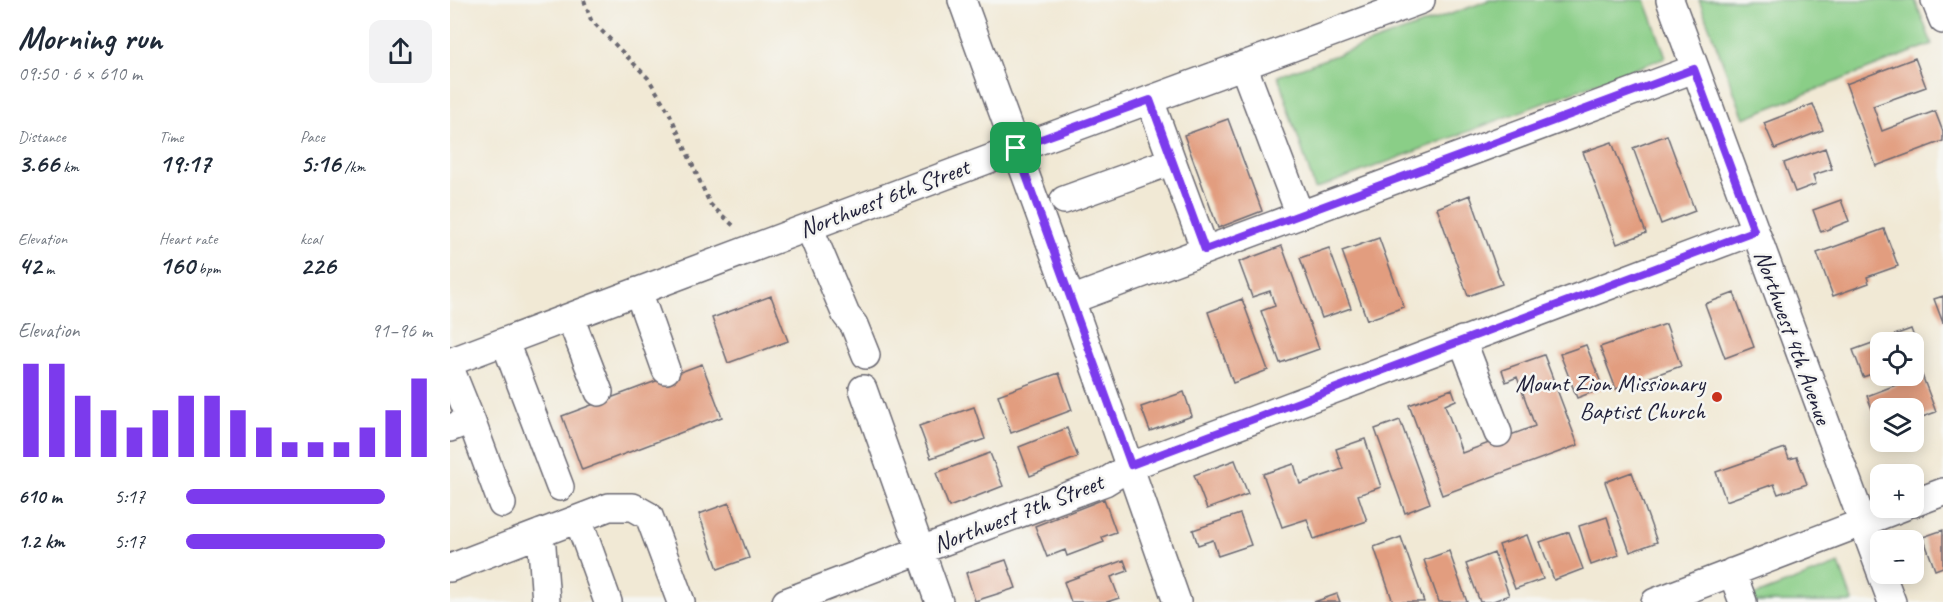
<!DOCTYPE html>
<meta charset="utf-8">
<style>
body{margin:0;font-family:Caveat,sans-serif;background:#f2f2f3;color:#1f2937;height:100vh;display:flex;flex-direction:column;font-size:22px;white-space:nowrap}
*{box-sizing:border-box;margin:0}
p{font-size:20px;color:#747a83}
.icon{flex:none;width:33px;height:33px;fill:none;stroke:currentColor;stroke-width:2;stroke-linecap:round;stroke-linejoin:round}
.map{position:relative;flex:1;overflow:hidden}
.details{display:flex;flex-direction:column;background:#fff;width:450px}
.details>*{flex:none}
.fabs{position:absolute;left:1420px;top:332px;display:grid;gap:12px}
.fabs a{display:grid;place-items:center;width:54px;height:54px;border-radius:12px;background:#fff;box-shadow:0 3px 15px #0003;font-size:30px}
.pin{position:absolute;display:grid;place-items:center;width:51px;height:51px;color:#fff;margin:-26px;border-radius:12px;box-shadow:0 3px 9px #0006}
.round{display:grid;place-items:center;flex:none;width:63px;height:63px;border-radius:12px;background:#f2f2f3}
.head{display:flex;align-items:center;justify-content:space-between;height:102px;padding:0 18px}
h1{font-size:33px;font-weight:600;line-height:45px}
.stats{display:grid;grid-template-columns:repeat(3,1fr);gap:9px;height:102px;padding:6px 18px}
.stats div{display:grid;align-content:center}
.stats b{font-size:26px;font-weight:600}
.stats small{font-size:16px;font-weight:400}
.stats p{font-size:16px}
.chart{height:168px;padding:12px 18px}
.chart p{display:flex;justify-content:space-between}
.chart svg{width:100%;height:108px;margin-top:6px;stroke:#7c3aed;stroke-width:6}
ul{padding:0 18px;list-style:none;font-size:20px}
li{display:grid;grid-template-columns:96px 72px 1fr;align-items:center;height:45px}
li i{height:15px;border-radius:8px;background:#7c3aed}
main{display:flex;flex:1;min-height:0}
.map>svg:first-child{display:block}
.green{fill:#8ace87;stroke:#567861;stroke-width:1.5}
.building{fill:#e29d7f}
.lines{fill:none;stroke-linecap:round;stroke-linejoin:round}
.minor-casing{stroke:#6a6871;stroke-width:30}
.path{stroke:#6a6871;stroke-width:4;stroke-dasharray:4.5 4.5;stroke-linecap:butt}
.minor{stroke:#fff;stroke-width:27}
.route-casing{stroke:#fff;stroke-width:12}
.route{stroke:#7c3aed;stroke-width:8}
.poi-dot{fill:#c8321e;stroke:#f6f6f2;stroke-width:2}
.labels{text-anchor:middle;stroke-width:5;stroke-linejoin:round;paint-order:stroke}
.street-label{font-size:24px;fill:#22223b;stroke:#f6f6f2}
.poi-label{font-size:24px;fill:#22223b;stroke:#f6f6f2;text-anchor:end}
</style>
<main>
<section class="details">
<div class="head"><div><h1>Morning run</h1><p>09:50 · 6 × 610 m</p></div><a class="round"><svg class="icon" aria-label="share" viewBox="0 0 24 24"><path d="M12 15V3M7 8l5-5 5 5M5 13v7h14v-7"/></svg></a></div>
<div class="stats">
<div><p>Distance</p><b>3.66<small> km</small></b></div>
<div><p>Time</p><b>19:17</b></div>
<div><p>Pace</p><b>5:16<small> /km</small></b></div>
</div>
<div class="stats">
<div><p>Elevation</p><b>42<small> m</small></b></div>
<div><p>Heart rate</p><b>160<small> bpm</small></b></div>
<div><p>kcal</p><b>226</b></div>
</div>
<div class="chart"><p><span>Elevation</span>91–96 m</p>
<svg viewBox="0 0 160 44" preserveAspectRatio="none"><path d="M5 44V6M15 44V6M25 44V19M35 44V25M45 44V32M55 44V25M65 44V19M75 44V19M85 44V25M95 44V32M105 44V38M115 44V38M125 44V38M135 44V32M145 44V25M155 44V12"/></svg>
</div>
<ul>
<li><b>610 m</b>5:17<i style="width:81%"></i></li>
<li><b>1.2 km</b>5:17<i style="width:81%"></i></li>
</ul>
</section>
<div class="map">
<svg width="1493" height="602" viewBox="0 0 1493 602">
<rect width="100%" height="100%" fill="#f6f6f2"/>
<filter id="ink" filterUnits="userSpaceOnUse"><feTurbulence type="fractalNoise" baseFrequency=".0167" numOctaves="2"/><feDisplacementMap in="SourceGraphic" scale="12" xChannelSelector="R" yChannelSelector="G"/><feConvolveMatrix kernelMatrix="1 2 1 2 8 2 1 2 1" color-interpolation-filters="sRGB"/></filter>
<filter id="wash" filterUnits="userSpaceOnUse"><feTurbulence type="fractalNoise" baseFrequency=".008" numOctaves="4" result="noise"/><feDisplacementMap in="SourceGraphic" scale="24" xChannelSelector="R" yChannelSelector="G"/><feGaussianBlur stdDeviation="1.35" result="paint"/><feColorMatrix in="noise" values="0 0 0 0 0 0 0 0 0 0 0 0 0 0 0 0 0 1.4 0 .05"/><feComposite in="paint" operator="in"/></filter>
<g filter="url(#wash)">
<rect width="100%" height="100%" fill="#f1e9d5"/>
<path class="green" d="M 1040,0 L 1195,0 L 1216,57 L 865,189 L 828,76 Z
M 1249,0 L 1465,0 L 1482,44 L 1294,118 Z
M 1389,564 L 1403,602 L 1287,602 Z"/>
<g id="blocks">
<path class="building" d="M 1465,58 L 1476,87 L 1423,106 L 1432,131 L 1485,111 L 1493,132 L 1493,141 L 1426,166 L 1396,84 Z
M 1363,104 L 1373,130 L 1325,149 L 1314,123 Z
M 778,119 L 812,211 L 768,228 L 734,135 Z
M 1217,135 L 1245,211 L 1211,224 L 1183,148 Z
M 1162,142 L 1196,233 L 1167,244 L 1133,152 Z
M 1375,148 L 1382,169 L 1363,175 L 1366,184 L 1345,192 L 1334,163 Z
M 1020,195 L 1052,284 L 1018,296 L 987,208 Z
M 1391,200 L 1399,221 L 1371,232 L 1363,210 Z
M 1434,229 L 1448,266 L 1417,277 L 1419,283 L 1383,296 L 1367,253 Z
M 929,238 L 954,307 L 917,320 L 892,251 Z
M 832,246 L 869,349 L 830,363 L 811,311 L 825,306 L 820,291 L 802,297 L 789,262 Z
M 879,248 L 901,308 L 872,318 L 850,258 Z
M 1284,293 L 1304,347 L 1275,358 L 1255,304 Z
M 321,296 L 338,341 L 278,363 L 262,318 Z
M 1493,296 L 1493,323 L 1484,299 Z
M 792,299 L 818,370 L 783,383 L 758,312 Z
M 1216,324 L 1231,366 L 1166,389 L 1150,347 Z
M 1461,329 L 1471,356 L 1464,359 L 1464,342 L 1431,342 L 1431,371 L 1413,377 L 1403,350 Z
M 1136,345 L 1153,388 L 1127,398 L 1110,354 Z
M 1094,355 L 1128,445 L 992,495 L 959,405 L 1002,389 L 1006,400 L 995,405 L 1012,453 L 1085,426 L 1067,377 L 1056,382 L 1052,370 Z
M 252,364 L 272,417 L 132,470 L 112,416 Z
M 609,373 L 622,410 L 561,433 L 548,395 Z
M 1472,375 L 1486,412 L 1464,420 L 1464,408 L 1447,408 L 1447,406 L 1431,408 L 1431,412 L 1424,414 L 1417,396 Z
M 734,392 L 742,416 L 700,431 L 691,407 Z
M 524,407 L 535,439 L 481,458 L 469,426 Z
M 950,420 L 980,503 L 955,513 L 925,429 Z
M 617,428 L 628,457 L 580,476 L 569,447 Z
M 915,439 L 931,487 L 908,495 L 917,521 L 864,539 L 857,519 L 832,527 L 813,474 L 844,464 L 850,484 L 893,469 L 886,449 Z
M 1335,448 L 1339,459 L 1347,457 L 1357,484 L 1328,494 L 1324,484 L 1276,501 L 1266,472 Z
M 540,453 L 553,486 L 499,507 L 486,473 Z
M 785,460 L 798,494 L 757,509 L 744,475 Z
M 1182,472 L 1207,542 L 1180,552 L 1155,482 Z
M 654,499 L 666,532 L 652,537 L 654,542 L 617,556 L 615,550 L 597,557 L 585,526 Z
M 279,503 L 299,558 L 268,569 L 249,514 Z
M 790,514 L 801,545 L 768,556 L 763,540 L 748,545 L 743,530 Z
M 1157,517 L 1169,555 L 1141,565 L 1129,526 Z
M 1493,530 L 1493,567 L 1485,570 L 1473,537 Z
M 1119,532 L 1133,569 L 1104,580 L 1090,542 Z
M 1077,535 L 1093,579 L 1065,589 L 1049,545 Z
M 951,537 L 974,602 L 943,602 L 924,547 Z
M 999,551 L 1017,602 L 989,602 L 974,560 Z
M 1044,553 L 1059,595 L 1041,602 L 1030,602 L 1016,564 Z
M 556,560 L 566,588 L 525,601 L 516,573 Z
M 674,560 L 678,571 L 661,577 L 669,598 L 657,602 L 621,602 L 614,582 Z
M 887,594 L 890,602 L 864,602 Z"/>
</g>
</g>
<g filter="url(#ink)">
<use href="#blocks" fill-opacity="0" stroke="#6a6871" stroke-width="1.5"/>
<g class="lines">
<defs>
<path id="minor" d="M 512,0 L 621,300 L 727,602
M 1220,0 L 1431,572
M 1485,0 L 1493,20
M 793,65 L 850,215
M 722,161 L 755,250
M 614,200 L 722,161 L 700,100
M 359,227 L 396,315 L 404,325 L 416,355
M 188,291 L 216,370
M 621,300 L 1244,69
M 120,317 L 149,392
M 1012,340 L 1048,433
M 55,342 L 110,487
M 0,362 L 566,149 L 971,0
M 0,368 L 21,420 L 0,428
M 413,389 L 489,602
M 21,420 L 52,504
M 1464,503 L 1493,492
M 128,519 L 158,602
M 91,533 L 96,602
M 0,568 L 159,507 L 183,507 L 199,516 L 231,602
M 1282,572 L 1293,602
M 1431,573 L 1442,602
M 336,602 L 471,550 L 655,482 L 681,466 L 1304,231
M 1205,602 L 1453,507"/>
</defs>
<use href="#minor" class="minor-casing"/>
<path class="path" d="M 134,0 L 141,20 L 198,78 L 219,112 L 260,204 L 286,228"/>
<use href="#minor" class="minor"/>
</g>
</g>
<g class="lines" filter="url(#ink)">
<defs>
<path id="route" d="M 1244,69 L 1304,231 L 681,465 L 566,148 L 700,100 L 755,250 Z"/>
</defs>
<use href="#route" class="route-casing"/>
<use href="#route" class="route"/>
</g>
<circle class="poi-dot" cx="1267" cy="397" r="6"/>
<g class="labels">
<g class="street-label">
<text transform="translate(434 198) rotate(-21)" y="8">Northwest 6th Street</text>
<text transform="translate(1343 337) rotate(70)" y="8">Northwest 4th Avenue</text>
<text transform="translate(568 513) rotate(-21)" y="8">Northwest 7th Street</text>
</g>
<g class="poi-label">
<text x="1255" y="391">Mount Zion Missionary<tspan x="1255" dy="28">Baptist Church</tspan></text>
</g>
</g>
</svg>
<div class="fabs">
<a><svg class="icon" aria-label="locate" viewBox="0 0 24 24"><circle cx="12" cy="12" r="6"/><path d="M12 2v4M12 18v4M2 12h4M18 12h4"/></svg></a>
<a><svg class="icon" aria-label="layers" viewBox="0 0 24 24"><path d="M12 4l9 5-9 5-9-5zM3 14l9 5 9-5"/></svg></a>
<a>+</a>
<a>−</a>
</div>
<div class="pin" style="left:566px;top:148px;background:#1e9e55"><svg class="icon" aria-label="arrive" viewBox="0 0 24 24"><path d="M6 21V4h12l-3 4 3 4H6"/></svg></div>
</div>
</main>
